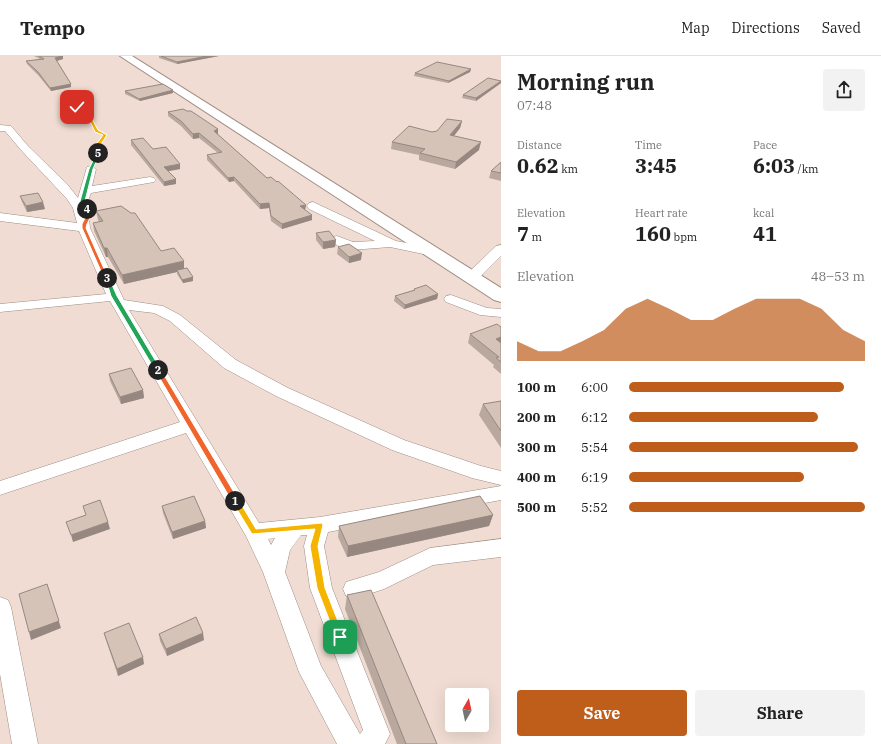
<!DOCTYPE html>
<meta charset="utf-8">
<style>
body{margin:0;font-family:"IBM Plex Serif",serif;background:#f2f2f2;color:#222;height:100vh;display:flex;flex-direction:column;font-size:15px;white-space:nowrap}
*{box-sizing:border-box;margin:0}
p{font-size:13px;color:#767676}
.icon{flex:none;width:22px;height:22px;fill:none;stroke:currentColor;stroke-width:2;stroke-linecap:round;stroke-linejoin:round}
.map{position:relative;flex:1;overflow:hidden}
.details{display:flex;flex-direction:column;background:#fff;width:380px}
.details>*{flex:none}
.needle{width:26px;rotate:9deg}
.tools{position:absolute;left:445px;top:632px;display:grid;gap:8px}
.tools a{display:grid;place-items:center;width:44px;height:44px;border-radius:4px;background:#fff;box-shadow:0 4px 16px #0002;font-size:20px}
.pin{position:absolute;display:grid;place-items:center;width:34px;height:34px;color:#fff;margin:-17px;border-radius:8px;box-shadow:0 2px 6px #0006}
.km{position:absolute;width:20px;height:20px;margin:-10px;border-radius:50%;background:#222;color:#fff;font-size:11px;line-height:20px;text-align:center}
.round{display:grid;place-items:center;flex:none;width:42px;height:42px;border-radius:4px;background:#f2f2f2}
.summary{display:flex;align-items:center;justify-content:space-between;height:68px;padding:0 16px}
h1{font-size:22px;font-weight:700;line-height:30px}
.metrics{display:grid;grid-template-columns:repeat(3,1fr);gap:6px;height:68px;padding:4px 16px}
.metrics div{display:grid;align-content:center}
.metrics b{font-size:20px;font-weight:700}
.metrics small{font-size:11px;font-weight:400}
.metrics p{font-size:11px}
.chart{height:112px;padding:8px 16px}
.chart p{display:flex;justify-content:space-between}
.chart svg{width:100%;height:72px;margin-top:4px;fill:#be5e1a;opacity:.7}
.button{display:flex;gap:8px;margin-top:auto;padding:8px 16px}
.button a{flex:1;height:46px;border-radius:4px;background:#be5e1a;color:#fff;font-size:16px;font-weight:700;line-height:46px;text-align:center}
.button a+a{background:#f2f2f2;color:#222}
ul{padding:0 16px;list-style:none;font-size:13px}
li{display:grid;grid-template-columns:64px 48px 1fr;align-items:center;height:30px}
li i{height:10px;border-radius:5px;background:#be5e1a}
header{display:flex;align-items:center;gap:24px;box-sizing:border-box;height:56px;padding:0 20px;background:#fff;border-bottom:1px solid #e0e0e0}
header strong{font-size:19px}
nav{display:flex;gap:22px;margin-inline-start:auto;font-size:14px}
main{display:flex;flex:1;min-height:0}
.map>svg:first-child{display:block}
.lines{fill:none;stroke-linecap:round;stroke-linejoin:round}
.minor-casing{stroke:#9e8c82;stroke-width:1}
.major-casing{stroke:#9e8c82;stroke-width:2}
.path{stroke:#a79790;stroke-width:1.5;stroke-dasharray:1.5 1.5;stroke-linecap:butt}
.minor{fill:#fff;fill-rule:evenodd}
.major{fill:#fff;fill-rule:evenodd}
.wall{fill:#b8a89e}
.shaded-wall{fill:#968881}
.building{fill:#d6c3b8;stroke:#968881}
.split-1{fill:#f5b400;stroke:#fff}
.split-2{fill:#f0652b;stroke:#fff}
.split-3{fill:#22a559;stroke:#fff}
.split-4{fill:#f0652b;stroke:#fff}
.split-5{fill:#22a559;stroke:#fff}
.split-6{fill:#f5b400;stroke:#fff}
</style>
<header>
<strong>Tempo</strong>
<nav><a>Map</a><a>Directions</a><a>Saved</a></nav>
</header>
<main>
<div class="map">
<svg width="501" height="688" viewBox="0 0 501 688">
<rect width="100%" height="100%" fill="#f0dcd2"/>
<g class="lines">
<defs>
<path id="minor" d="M 0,69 L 11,70 L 28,90 L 67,128 L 78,142 L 87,111 L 91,110 L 96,113 L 92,130 L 150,121 L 154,122 L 156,124 L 154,126 L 91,137 L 87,147 L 83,148 L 89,162 L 90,172 L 124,244 L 163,250 L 180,259 L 236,304 L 288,332 L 404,384 L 481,410 L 501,415 L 501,429 L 472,422 L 392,394 L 276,340 L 224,312 L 170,265 L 154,257 L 129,254 L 259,467 L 320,461 L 501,430 L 501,444 L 328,476 L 324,490 L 332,532 L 390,678 L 385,688 L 337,688 L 299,616 L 263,516 L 246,480 L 186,377 L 0,439 L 0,425 L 180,366 L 110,245 L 0,256 L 0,248 L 106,238 L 79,175 L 0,165 L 0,157 L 77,167 L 73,152 L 67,143 L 21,94 L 5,75 L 0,75 ZM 301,479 L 307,479 L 304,490 L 310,532 L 363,674 L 360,678 L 321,610 L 285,516 L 290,494 ZM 275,482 L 271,489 L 268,483 Z
M 313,146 L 396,185 L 438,193 L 440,196 L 438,199 L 433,200 L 390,191 L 351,194 C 345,192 335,190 331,184 L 333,181 L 337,180 L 353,186 L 375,185 L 309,153 L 307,150 L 309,147 Z
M 501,189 L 501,200 L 477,224 L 472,225 L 467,224 L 465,221 L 467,218 L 496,190 Z
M 451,239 L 487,252 L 501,253 L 501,261 L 480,259 L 446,246 L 444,243 L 446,240 Z
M 501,483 L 501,501 L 433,509 L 384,533 L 354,543 L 346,540 L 343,533 L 346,526 L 379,516 L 430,492 Z
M 0,541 L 8,544 L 11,551 L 38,688 L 12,688 L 0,618 Z"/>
<path id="major" d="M 120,0 L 132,0 L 501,232 L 501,246 L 494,244 Z"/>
</defs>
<use href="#minor" class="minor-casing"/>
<use href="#major" class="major-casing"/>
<path class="path" d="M 67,36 L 63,46 L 83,56 L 90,64 L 96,75 L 105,79 L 97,91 L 99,95 L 95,105"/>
<use href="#minor" class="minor"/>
<use href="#major" class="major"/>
</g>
<path class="wall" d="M 34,0 L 63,0 L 63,3 L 57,5 L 71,28 L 71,31 L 51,35 L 38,19 L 27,8 L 26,5 L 40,3 Z
M 159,0 L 219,0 L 177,8 L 159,2 Z
M 471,13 L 470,16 L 448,27 L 414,20 L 415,17 Z
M 501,27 L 476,45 L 462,42 L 463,39 Z
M 125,35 L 173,37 L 140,45 L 125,38 Z
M 187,55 L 218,73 L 218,78 L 217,78 L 267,122 L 306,149 L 305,154 L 312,164 L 282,173 L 271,165 L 269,152 L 260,153 L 234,125 L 229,126 L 207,104 L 207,99 L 218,97 L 199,82 L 193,83 L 181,70 L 168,60 L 168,56 Z
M 462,65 L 460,72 L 454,80 L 479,94 L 455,113 L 419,104 L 419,99 L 391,93 L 392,86 L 437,75 Z
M 131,84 L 153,93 L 180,108 L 180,113 L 168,115 L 176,123 L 176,128 L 164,130 L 131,89 Z
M 501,106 L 501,125 L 489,122 L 491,115 Z
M 20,140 L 45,153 L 27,156 L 22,146 Z
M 96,155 L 161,195 L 184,213 L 193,225 L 183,227 L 177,218 L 177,216 L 124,228 L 108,201 L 106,201 L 94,175 L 93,167 L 99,166 L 98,164 Z
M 316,177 L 336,184 L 335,191 L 323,193 L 316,184 Z
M 338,191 L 361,204 L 349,207 L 337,198 Z
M 414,233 L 438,238 L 437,243 L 404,253 L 394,245 L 395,240 L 414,234 Z
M 501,271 L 501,318 L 493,311 L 494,309 L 468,287 L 470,278 Z
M 109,318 L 143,334 L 144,342 L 121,348 L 110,325 Z
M 501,345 L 501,392 L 479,359 L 483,348 Z
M 162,450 L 205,465 L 206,472 L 173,483 L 163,457 Z
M 493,459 L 489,470 L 347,501 L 338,481 L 339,470 Z
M 347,539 L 437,688 L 397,688 L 345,553 Z
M 104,577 L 144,608 L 118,620 L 106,584 Z
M 159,578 L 204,584 L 167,600 L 160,585 Z"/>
<path class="shaded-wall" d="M 62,0 L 63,0 L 63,3 L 56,5 L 55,2 Z
M 207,0 L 219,0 L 177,8 L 177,6 Z
M 471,13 L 470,16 L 448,27 L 449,25 Z
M 501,25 L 501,27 L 476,45 L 476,42 Z
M 71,28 L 71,31 L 51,35 L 50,32 Z
M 173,34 L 173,37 L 140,45 L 139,43 Z
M 462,65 L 460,72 L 449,86 L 450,79 Z
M 218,73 L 218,78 L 214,79 L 214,75 Z
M 199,77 L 199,82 L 193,83 L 193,78 Z
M 481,86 L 479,94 L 455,113 L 456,106 Z
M 180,108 L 180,113 L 164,116 L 164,111 Z
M 234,121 L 234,125 L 229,126 L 228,122 Z
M 176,123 L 176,128 L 164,130 L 164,126 Z
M 43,146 L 45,153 L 27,156 L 26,150 Z
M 269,147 L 269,152 L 260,153 L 260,148 Z
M 306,149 L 305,154 L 300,150 Z
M 312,159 L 312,164 L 282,173 L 282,168 Z
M 336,184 L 335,191 L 323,193 L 323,186 Z
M 104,192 L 107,192 L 108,201 L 106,201 Z
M 362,197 L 361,204 L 349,207 L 349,201 Z
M 184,205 L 184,214 L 177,214 L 177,216 L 124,228 L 122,219 Z
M 193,221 L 193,225 L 183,227 L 182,224 Z
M 438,238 L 437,243 L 404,253 L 405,249 Z
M 501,281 L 501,289 L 496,283 Z
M 143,334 L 144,342 L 121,348 L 120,341 Z
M 493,459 L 489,470 L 347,501 L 348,490 Z
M 205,465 L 206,472 L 173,483 L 172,476 Z
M 108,466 L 110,473 L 73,486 L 71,479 Z
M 47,528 L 61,572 L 31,584 L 29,576 Z
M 203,577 L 204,584 L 167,600 L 166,593 Z
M 143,601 L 144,608 L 118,620 L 117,613 Z"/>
<path class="building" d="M 39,0 L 62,0 L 55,2 L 71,28 L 50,32 L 38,16 L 26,5 L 44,3 Z
M 161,0 L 207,0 L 177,6 Z
M 437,6 L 471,13 L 449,25 L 415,17 Z
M 488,22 L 501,25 L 476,42 L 463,39 Z
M 163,28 L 173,34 L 139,43 L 125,35 Z
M 183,53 L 187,55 L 191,55 L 218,73 L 214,75 L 267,122 L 271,121 L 277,126 L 278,125 L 306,149 L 300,150 L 312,159 L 282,168 L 271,160 L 269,147 L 260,148 L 234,121 L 228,122 L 207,99 L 222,96 L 199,77 L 193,78 L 181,65 L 168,56 Z
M 447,63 L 462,65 L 450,79 L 481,86 L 456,106 L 420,97 L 425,93 L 392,86 L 409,70 L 432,76 L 437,75 Z
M 143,82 L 153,93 L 166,91 L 180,108 L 164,111 L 176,123 L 164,126 L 131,84 Z
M 501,106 L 501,117 L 491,115 Z
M 38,137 L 43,146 L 26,150 L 20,140 Z
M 121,150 L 131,157 L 135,157 L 161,195 L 174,192 L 184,205 L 122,219 L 107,192 L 104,192 L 93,167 L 103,165 L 96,155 Z
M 329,175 L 336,184 L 323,186 L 316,177 Z
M 349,188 L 362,197 L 349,201 L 338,191 Z
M 187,212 L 193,221 L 182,224 L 177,214 Z
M 426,229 L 438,238 L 405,249 L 395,240 L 415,234 L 414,233 Z
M 497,268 L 501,271 L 501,281 L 496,283 L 501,287 L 501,306 L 496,302 L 499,301 L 470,278 Z
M 131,312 L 143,334 L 120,341 L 109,318 Z
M 501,345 L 501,375 L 483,348 Z
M 194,440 L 205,465 L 172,476 L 162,450 Z
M 480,440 L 493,459 L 348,490 L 339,470 Z
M 100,444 L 108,466 L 71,479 L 66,466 L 86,459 L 83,450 Z
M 47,528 L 59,565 L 29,576 L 19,538 Z
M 371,534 L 437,688 L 406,688 L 347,539 Z
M 196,561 L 203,577 L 166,593 L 159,578 Z
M 129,567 L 143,601 L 117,613 L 104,577 Z"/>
<path class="split-1" d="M 235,442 L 238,443 L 256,473 L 322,467 L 323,469 L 318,490 L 325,532 L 344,581 L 343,584 L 337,584 L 317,532 L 310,490 L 315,473 L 252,478 L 232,445 Z"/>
<path class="split-2" d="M 158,312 L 161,314 L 238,443 L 238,447 L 233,447 L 155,314 Z"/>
<path class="split-3" d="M 105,221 L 109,222 L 117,240 L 161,314 L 160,316 L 155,314 L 111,240 Z"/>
<path class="split-4" d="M 85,152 L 88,152 L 92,158 L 87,168 L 86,172 L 109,224 L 104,222 L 82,172 L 82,168 L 87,158 Z"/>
<path class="split-5" d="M 97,96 L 100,97 L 93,113 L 85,145 L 89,153 L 87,154 L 80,145 L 89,113 Z"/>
<path class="split-6" d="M 75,51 L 78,51 L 91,61 L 98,74 L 107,79 L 99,91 L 99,98 L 96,97 L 95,90 L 103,79 L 95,76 L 89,63 Z"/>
</svg>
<div class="tools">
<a><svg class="needle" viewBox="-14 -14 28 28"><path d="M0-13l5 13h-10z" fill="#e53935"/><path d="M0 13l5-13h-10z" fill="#767676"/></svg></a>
</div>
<div class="pin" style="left:340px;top:581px;background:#1e9e55"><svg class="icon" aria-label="arrive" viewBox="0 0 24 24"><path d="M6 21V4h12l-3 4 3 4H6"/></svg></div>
<div class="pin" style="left:77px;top:51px;background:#d93025"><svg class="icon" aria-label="check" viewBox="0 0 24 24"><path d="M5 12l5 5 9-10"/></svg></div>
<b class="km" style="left:235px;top:445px">1</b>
<b class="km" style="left:158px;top:314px">2</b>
<b class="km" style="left:107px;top:222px">3</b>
<b class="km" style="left:87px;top:153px">4</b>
<b class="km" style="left:98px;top:97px">5</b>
</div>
<section class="details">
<div class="summary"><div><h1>Morning run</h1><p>07:48</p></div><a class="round"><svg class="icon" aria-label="share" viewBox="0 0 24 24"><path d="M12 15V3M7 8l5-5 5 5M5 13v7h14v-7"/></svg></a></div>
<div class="metrics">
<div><p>Distance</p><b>0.62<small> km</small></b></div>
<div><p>Time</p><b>3:45</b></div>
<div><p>Pace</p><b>6:03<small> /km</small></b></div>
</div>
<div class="metrics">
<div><p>Elevation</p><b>7<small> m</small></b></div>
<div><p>Heart rate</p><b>160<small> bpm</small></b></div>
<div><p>kcal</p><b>41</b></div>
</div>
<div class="chart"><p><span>Elevation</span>48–53 m</p>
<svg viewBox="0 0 160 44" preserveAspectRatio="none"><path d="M0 44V32L10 38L20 38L30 32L40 25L50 12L60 6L70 12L80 19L90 19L100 12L110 6L120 6L130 6L140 12L150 25L160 32V44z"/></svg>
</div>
<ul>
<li><b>100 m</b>6:00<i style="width:91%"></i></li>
<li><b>200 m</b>6:12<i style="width:80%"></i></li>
<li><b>300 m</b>5:54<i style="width:97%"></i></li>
<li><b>400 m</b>6:19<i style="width:74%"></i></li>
<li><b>500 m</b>5:52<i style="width:100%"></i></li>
</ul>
<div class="button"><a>Save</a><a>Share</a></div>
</section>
</main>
